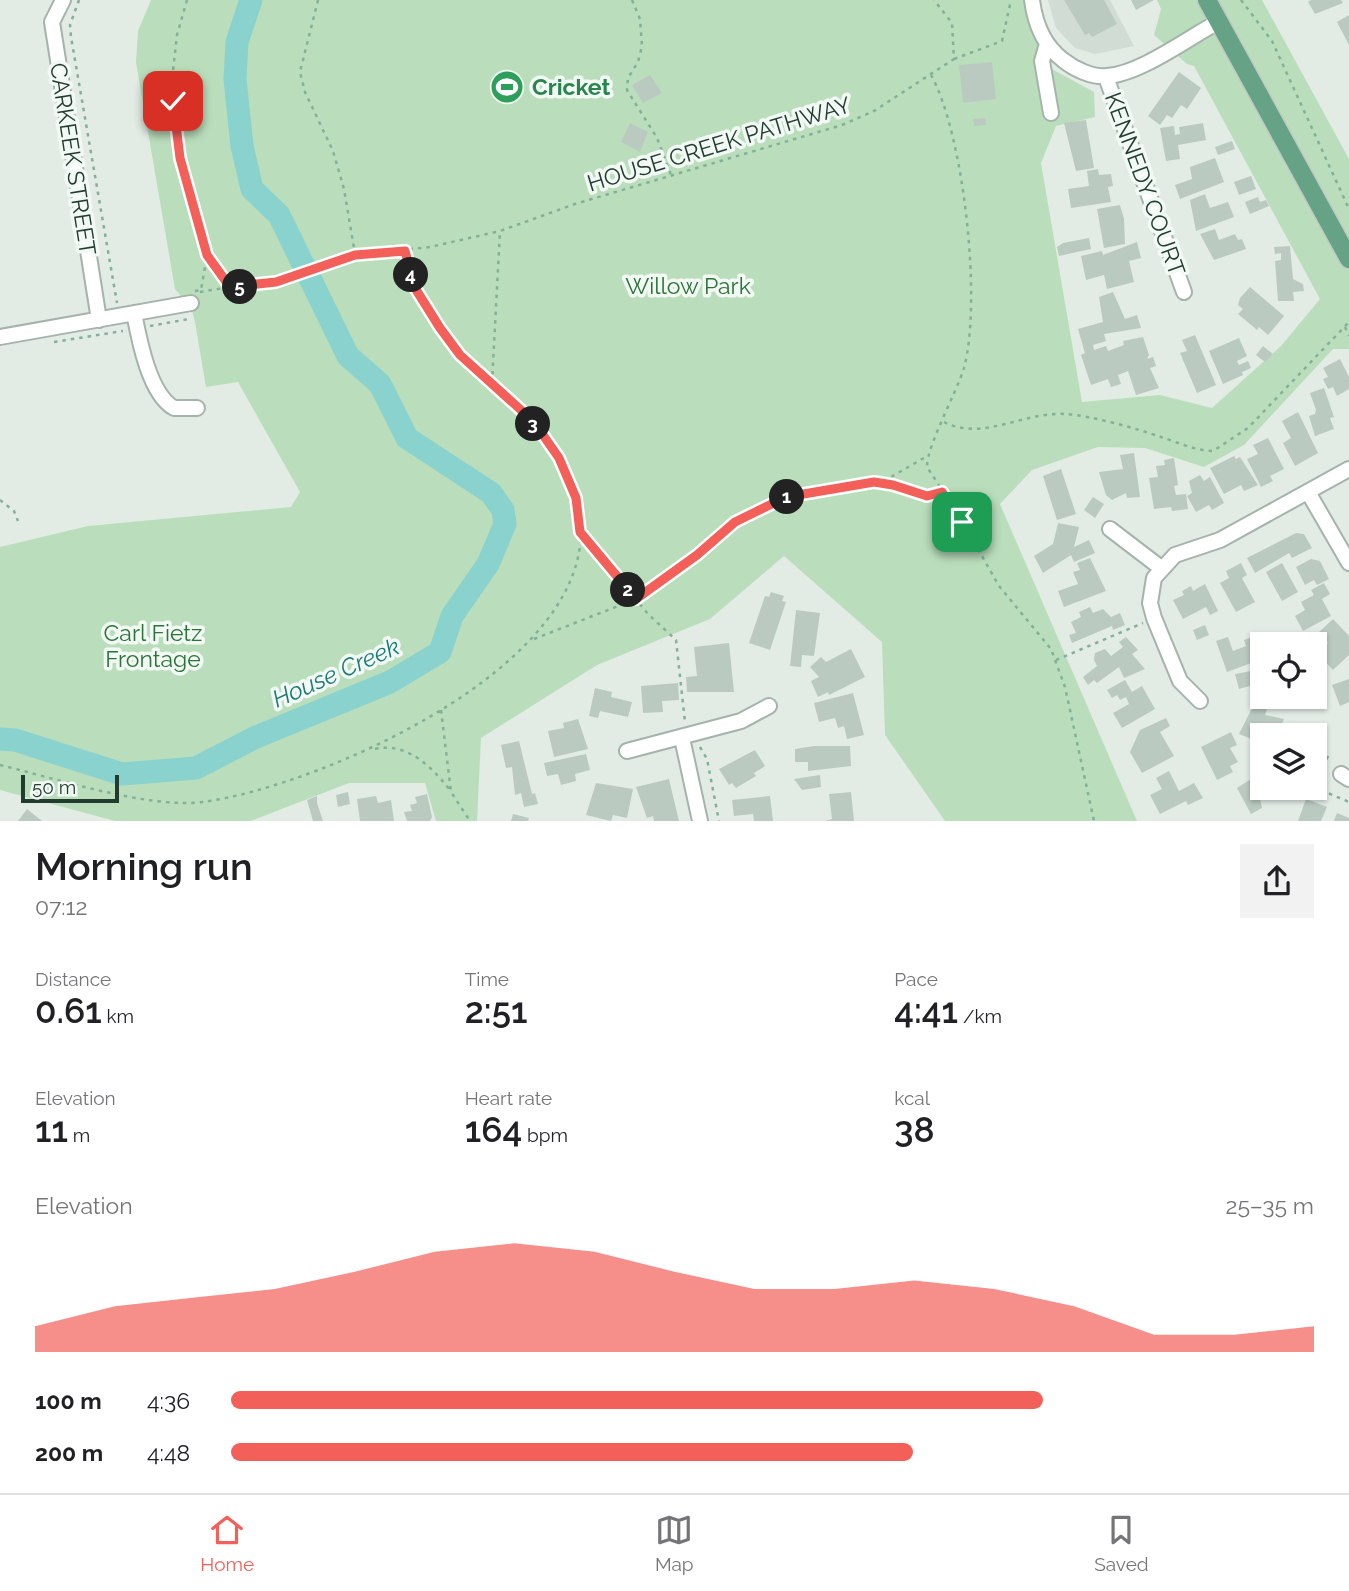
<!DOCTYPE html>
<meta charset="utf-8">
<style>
body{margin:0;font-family:Raleway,sans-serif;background:#f2f2f2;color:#202124;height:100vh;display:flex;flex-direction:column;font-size:26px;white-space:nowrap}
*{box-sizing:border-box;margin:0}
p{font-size:23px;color:#757577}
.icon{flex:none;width:38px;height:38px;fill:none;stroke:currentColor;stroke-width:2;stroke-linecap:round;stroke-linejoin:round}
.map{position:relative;height:821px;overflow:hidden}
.panel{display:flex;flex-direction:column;background:#fff;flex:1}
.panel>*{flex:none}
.buttons{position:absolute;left:1250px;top:632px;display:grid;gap:14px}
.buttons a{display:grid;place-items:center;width:77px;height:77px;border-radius:0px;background:#fff;box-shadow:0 2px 5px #0004;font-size:35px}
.scale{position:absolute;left:21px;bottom:18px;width:98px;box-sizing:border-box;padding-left:7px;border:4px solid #223d30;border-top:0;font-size:19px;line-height:24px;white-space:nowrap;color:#223d30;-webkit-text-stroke:5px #f2f9f4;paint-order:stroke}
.pin{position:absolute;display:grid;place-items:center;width:60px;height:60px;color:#fff;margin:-30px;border-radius:14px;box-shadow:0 4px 10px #0006}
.km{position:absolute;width:35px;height:35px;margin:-18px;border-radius:50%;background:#222;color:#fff;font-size:19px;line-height:35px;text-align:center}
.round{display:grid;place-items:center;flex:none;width:74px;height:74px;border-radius:0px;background:#f2f2f2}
.head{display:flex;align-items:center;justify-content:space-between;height:119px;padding:0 35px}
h1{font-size:38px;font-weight:600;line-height:52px}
.stats{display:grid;grid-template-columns:repeat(3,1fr);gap:10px;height:119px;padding:7px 35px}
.stats div{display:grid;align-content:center}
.stats b{font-size:35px;font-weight:600}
.stats small{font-size:19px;font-weight:400}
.stats p{font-size:19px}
.chart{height:196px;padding:14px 35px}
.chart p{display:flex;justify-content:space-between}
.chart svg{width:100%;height:126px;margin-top:7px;fill:#f35f59;opacity:.7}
ul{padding:0 35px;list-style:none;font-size:23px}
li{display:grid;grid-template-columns:112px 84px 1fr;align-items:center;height:52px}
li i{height:18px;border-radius:9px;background:#f35f59}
.tab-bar{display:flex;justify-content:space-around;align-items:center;height:98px;border-top:2px solid #e0e0e0;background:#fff;font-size:19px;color:#757577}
.tab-bar a{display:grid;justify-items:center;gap:4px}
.tab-bar .active{color:#f35f59}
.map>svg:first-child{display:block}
.built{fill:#d0dcd4}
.green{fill:#badebc}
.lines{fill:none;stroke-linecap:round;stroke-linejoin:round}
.river{stroke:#89d2ce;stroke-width:23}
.building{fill:#bacac0}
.minor-casing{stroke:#a5b4ab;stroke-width:18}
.major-casing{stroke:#c1c9c5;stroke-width:21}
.path{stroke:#82b098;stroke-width:2.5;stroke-dasharray:3.5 5;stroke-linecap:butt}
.minor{stroke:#fff;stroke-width:14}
.major{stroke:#66a286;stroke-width:18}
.route-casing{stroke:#fff;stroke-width:14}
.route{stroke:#f35f59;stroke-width:9}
.labels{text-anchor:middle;stroke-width:7;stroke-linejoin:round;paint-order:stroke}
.leisure-label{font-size:23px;font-weight:bold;fill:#27864d;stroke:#f2f9f4;text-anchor:start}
.street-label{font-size:23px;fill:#223d30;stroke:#f2f9f4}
.park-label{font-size:23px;fill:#2b7438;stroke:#f2f9f4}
.water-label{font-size:24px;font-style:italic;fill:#1b7a76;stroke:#f2f9f4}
</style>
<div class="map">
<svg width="1349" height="821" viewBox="0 0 1349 821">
<rect width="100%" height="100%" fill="#e2ece5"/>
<path class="built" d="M 1048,0 L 1110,0 L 1134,46 L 1095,54 L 1075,48 L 1056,28 Z"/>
<path class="green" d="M 151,0 L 1035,0 L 1050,68 L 1094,92 L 1095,117 L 1056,126 L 1041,163 L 1082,402 L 1160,395 L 1212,408 L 1281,346 L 1320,299 L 1194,66 L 1187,64 L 1154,35 L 1161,9 L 1157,0 L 1262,0 L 1349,159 L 1349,349 L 1333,349 L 1244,445 L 1204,467 L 1145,448 L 1098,447 L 1032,470 L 1000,504 L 1137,821 L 945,821 L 885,735 L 882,642 L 784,556 L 710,619 L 597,665 L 481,738 L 477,821 L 436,821 L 425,783 L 349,783 L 251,821 L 115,821 L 0,790 L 0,547 L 88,526 L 291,507 L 300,492 L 238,382 L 206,387 L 195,322 L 192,310 L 175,289 L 136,62 L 138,31 Z"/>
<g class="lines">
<path class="river" d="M 0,739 L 15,740 L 122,774 L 196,768 L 256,737 L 390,682 L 440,652 L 452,616 L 488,564 L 505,524 L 503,510 L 491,493 L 407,438 L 380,384 L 348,356 L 279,215 L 252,189 L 242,146 L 235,79 L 237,42 L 251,0"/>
</g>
<path class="building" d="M 1064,0 L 1104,0 L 1117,24 L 1092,37 L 1089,33 L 1085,35 Z
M 1131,0 L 1154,0 L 1136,10 Z
M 1311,0 L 1341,0 L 1343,3 L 1315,14 L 1308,2 Z
M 1349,15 L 1349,45 L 1337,22 Z
M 992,62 L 996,99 L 963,103 L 959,65 Z
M 1179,72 L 1201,88 L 1187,109 L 1181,105 L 1172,118 L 1167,115 L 1160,125 L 1148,116 Z
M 650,75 L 662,93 L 643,103 L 632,85 Z
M 985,118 L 986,125 L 974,126 L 973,119 Z
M 1086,120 L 1094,168 L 1076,171 L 1064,123 Z
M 630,123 L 648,132 L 640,152 L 621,142 Z
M 1203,123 L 1206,140 L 1178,145 L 1180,159 L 1166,161 L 1160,128 L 1174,126 L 1175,135 L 1180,134 L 1179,127 Z
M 1232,141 L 1235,149 L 1218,155 L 1215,147 Z
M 1215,158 L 1224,182 L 1180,199 L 1175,185 L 1192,179 L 1190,167 Z
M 1098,169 L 1099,175 L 1111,174 L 1113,186 L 1108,187 L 1111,202 L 1071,208 L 1068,189 L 1089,186 L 1087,171 Z
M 1251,176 L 1256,189 L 1239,195 L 1234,182 Z
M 1205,194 L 1210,208 L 1228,202 L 1234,217 L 1196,231 L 1190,200 Z
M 1258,197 L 1260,202 L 1266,200 L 1269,206 L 1250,214 L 1245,202 Z
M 1120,205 L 1124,219 L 1125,244 L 1104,248 L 1097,209 Z
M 1215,229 L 1219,240 L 1235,234 L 1238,240 L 1242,239 L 1246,249 L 1214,260 L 1200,234 Z
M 1089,238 L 1091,249 L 1059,256 L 1057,247 L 1063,243 Z
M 1137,242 L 1141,258 L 1129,261 L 1134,282 L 1107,289 L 1104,275 L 1086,280 L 1081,256 L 1102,251 L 1103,255 Z
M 1290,246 L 1293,279 L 1303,284 L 1304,291 L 1293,292 L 1294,301 L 1278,301 L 1275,261 L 1281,260 L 1281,253 L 1275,254 L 1274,247 Z
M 1250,287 L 1284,316 L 1268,335 L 1259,327 L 1257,330 L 1238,314 L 1243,309 L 1238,305 L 1240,298 Z
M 1113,292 L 1125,319 L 1137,315 L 1141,328 L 1104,334 L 1106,341 L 1093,345 L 1094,350 L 1106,346 L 1108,351 L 1124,345 L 1123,341 L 1143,337 L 1149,355 L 1147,359 L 1153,357 L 1156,366 L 1150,368 L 1159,388 L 1136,395 L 1128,371 L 1118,375 L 1121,384 L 1111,387 L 1108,379 L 1091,385 L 1081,355 L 1085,353 L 1078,329 L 1103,322 L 1099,297 Z
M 1195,335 L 1216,385 L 1197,393 L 1180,353 L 1187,351 L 1182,340 Z
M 1239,338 L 1247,356 L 1237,361 L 1239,365 L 1248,361 L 1251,368 L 1242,372 L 1243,375 L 1223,384 L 1209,351 Z
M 1263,346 L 1273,354 L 1265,362 L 1256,355 Z
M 1340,359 L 1349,377 L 1349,389 L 1337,396 L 1333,387 L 1328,389 L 1323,379 L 1328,377 L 1323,368 Z
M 1324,388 L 1334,417 L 1330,418 L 1334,429 L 1315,436 L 1309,416 L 1315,414 L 1316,410 L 1310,393 Z
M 1298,412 L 1318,453 L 1295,466 L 1283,443 L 1291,438 L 1282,421 Z
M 1268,438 L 1284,469 L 1270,476 L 1273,481 L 1261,487 L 1247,459 L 1258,454 L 1253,445 Z
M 1134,453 L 1140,497 L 1127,498 L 1126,493 L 1112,500 L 1106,495 L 1099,472 L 1123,469 L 1120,455 Z
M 1234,456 L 1236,459 L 1240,457 L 1258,485 L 1244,491 L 1241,485 L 1224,494 L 1210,468 Z
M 1174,458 L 1178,485 L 1174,486 L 1176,495 L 1186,494 L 1188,509 L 1172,511 L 1171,507 L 1154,509 L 1149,478 L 1158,477 L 1156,466 L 1165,465 L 1164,460 Z
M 1061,469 L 1076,514 L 1057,520 L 1043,476 Z
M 1200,475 L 1204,481 L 1210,477 L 1224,503 L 1212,510 L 1209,505 L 1196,512 L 1187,496 L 1192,493 L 1189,481 Z
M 1093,497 L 1104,504 L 1095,518 L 1084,510 Z
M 1058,523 L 1079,527 L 1074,547 L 1089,540 L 1095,553 L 1074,562 L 1071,555 L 1043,573 L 1034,556 L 1053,544 Z
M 1296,533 L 1304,534 L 1312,548 L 1292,558 L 1289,553 L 1255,573 L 1247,558 Z
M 1090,558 L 1106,591 L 1064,607 L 1058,591 L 1078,584 L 1073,572 L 1080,570 L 1077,563 Z
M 1311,559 L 1320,561 L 1329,579 L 1317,585 L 1314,580 L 1305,585 L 1296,567 Z
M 1241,563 L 1247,575 L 1242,578 L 1255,602 L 1236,612 L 1220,583 L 1229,578 L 1226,571 Z
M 1282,563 L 1298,592 L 1282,601 L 1266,572 Z
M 1324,583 L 1330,594 L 1322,599 L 1331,616 L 1303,631 L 1295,616 L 1305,610 L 1301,602 L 1314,595 L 1311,590 Z
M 1205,584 L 1218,611 L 1210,615 L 1206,607 L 1183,619 L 1173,600 L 1184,595 L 1182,591 L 1191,586 L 1193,591 Z
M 771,592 L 784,596 L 782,601 L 786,602 L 770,650 L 749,643 L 765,596 L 769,597 Z
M 1090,607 L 1093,613 L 1103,609 L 1111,617 L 1120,613 L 1125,625 L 1113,630 L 1112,626 L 1072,643 L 1069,635 L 1076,633 L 1071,622 L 1081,617 L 1079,612 Z
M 796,610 L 820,613 L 814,656 L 802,655 L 801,667 L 790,666 Z
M 1333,619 L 1349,636 L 1349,655 L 1333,670 L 1317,653 L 1328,643 L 1319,632 Z
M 1205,625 L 1209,635 L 1197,640 L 1193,630 Z
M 1261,634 L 1264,644 L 1262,653 L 1251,656 L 1254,662 L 1227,672 L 1216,641 L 1228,637 L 1233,651 L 1246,646 L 1244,640 Z
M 1126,637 L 1138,650 L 1132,654 L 1145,669 L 1124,678 L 1119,667 L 1097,683 L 1094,680 L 1088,685 L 1083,677 L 1097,666 L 1094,660 L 1095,653 L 1105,649 L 1111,656 L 1123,647 L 1119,642 Z
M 729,643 L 734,692 L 687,692 L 686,677 L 697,676 L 694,647 Z
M 851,649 L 865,677 L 829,695 L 828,692 L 818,697 L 811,681 L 819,677 L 810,667 L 821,657 L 826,662 Z
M 1262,669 L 1262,698 L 1257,699 L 1253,685 L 1239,689 L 1235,674 Z
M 1349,679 L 1349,702 L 1340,706 L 1332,685 Z
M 1125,680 L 1132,692 L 1142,686 L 1155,709 L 1122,728 L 1113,713 L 1129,704 L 1126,697 L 1120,700 L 1117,695 L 1112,698 L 1107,690 Z
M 678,683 L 679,700 L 662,701 L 663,712 L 643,713 L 641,686 Z
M 595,688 L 612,692 L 611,697 L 632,702 L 628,717 L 600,711 L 598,718 L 589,716 Z
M 853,693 L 864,735 L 847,739 L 844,726 L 838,728 L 835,718 L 819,722 L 814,703 Z
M 1254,704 L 1267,709 L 1265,715 L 1284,719 L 1280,728 L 1291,732 L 1290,735 L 1262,735 L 1262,743 L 1239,734 Z
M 1166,718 L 1170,726 L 1160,732 L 1174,756 L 1142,773 L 1130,752 L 1140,730 Z
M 578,719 L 588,749 L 554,757 L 548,731 L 564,728 L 563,723 Z
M 1231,732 L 1237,745 L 1230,748 L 1238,762 L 1230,766 L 1233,772 L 1217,780 L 1201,747 Z
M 519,741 L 532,794 L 535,793 L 538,804 L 524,807 L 521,793 L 515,795 L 512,767 L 506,768 L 501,745 Z
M 814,746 L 850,746 L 851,766 L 808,771 L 808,762 L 795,762 L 795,749 Z
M 755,750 L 765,766 L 754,773 L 756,776 L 736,788 L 732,783 L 729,785 L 719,769 Z
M 586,754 L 590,770 L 575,774 L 576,781 L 561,785 L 558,774 L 547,776 L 544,763 Z
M 1169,771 L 1179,791 L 1194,783 L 1203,798 L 1188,805 L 1186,801 L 1160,814 L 1150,795 L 1162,789 L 1156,778 Z
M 1262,772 L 1262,788 L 1280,788 L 1265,795 L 1262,788 L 1258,790 L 1262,808 L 1251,814 L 1237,788 Z
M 820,775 L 821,787 L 802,790 L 794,779 Z
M 669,779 L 679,821 L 654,821 L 653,816 L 647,818 L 636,787 Z
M 596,783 L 633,789 L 627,818 L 613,815 L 611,821 L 586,815 Z
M 348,792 L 350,804 L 338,807 L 336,795 Z
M 851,792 L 854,821 L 825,821 L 832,819 L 829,794 Z
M 427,794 L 432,817 L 430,821 L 407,821 L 404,812 L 412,811 L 410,805 L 417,803 L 415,797 Z
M 317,796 L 317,803 L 323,821 L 313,821 L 307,800 Z
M 376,796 L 378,803 L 391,800 L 394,821 L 360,821 L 357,799 Z
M 770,796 L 773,821 L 754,821 L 753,814 L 734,816 L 732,800 Z
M 1306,799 L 1327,807 L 1321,821 L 1298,821 Z
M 27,809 L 42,821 L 18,821 Z
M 1337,813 L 1349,818 L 1349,821 L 1334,821 Z
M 513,814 L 529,818 L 528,821 L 511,821 Z"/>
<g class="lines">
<defs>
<path id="minor" d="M 63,0 L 52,22 L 99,320
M 1032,0 C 1035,24 1043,45 1063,60 C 1074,69 1093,78 1107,76 C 1140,74 1188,38 1218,22
M 1047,44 L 1042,61 L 1051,113
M 1106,77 L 1184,292
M 134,313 C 139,339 149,394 174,408 L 197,408
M 0,337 L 191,303
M 1308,492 L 1349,563
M 1110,529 L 1161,568
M 1200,701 L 1180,681 L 1154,618 L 1150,603 L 1154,578 L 1175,555 L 1220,540 L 1349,469
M 682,738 L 700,821
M 627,751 L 741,721 L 769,706
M 1341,774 L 1349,779"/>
<path id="major" d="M 1207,0 L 1349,259"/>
</defs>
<use href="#minor" class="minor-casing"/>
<use href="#major" class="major-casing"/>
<path class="path" d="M 79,0 L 70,25 L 71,37 L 117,303
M 187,0 L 177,35 L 173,71 L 176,134 L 207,255 L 230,287 L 276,282 L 355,255 L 430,247 L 500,231 L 575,204 L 842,125 L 874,111 L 954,59 L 952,23 L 934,0
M 318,0 L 300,72 L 305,92 L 333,151 L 344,189 L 355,254
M 632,0 L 640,19 L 642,46 L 638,62 L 628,78 L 627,90 L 657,138 L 671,175
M 1241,0 L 1272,41 L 1349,209
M 954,59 L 1002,41 L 1011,0
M 931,75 C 964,134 982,302 964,368 C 956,394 927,445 927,467 L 958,514 L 999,586 L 1051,649 L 1065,687 L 1094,821
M 195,291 L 201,290 L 207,255
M 200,292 L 230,287
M 150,326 L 189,319 L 190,317
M 1345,327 L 1349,336
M 54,342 L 123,331
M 492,383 L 500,231
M 944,422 C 983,442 1024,411 1066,414 C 1092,416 1135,428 1161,437 C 1177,442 1196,451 1213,451 L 1248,428 L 1349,322
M 884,481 L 929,455
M 0,500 L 14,511 L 18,521
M 580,532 L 648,614 L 676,640 L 685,722
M 534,639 L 636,599 L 708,547 L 735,522 L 786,497 L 874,482 L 927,496 L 941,492
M 1056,660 L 1143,623
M 441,710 L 451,792 L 470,821
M 700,747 L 707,759 L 719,821
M 375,749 C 407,742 431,766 450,790
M 1328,756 L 1321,772 L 1321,786 L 1328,793 L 1349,802
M 0,765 C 54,778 149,809 202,802 C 321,787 623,656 576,498 C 557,435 506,401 461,357 C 432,328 415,290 406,251"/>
<use href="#minor" class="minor"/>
<use href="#major" class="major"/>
</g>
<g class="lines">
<defs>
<path id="route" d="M 173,101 L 180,158 L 207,255 L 230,287 L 276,282 L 355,255 L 405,251 L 415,288 L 440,328 L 460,355 L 521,410 L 543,435 L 559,458 L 576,498 L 580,532 L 636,599 L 697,555 L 735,522 L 786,497 L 874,482 L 893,485 L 927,496 L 942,492 L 962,522"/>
</defs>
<use href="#route" class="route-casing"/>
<use href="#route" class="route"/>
</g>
<defs>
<symbol id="stadium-disc" viewBox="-11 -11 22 22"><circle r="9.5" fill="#2e9e5b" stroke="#f2f9f4"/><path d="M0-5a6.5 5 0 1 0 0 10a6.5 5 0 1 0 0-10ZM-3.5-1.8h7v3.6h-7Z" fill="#fff"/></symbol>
</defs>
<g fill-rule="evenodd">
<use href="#stadium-disc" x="488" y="68" width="38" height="38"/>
</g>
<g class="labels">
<g class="leisure-label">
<text x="532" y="95">Cricket</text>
</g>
<g class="street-label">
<text transform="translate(719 144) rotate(-17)" y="8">HOUSE CREEK PATHWAY</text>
<text transform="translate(73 159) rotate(81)" y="8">CARKEEK STREET</text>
<text transform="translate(1145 184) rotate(70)" y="8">KENNEDY COURT</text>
</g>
<g class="park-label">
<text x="688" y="294">Willow Park</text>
<text x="153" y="641">Carl Fietz<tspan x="153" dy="26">Frontage</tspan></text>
</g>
<g class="water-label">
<text transform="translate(336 673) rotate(-24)" y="8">House Creek</text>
</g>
</g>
</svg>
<div class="buttons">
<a><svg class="icon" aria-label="locate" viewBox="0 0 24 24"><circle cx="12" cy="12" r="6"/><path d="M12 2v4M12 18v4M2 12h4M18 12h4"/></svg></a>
<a><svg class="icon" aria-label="layers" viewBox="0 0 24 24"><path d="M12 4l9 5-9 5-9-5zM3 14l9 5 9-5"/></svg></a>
</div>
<div class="scale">50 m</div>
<div class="pin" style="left:962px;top:522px;background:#1e9e55"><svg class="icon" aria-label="arrive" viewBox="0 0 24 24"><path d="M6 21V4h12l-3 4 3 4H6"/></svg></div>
<div class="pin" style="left:173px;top:101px;background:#d93025"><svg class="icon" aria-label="check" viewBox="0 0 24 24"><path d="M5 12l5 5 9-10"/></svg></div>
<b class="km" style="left:787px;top:497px">1</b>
<b class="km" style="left:628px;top:590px">2</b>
<b class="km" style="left:533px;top:424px">3</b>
<b class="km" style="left:411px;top:275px">4</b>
<b class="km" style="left:240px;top:287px">5</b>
</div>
<section class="panel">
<div class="head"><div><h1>Morning run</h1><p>07:12</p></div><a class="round"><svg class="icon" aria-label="share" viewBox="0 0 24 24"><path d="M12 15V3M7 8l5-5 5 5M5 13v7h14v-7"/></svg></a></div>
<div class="stats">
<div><p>Distance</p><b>0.61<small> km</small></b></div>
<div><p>Time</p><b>2:51</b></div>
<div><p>Pace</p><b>4:41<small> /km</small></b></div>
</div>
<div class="stats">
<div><p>Elevation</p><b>11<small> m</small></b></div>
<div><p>Heart rate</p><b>164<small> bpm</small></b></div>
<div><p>kcal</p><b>38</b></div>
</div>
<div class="chart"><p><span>Elevation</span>25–35 m</p>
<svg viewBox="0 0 160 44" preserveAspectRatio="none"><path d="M0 44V35L10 28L20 25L30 22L40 16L50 9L60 6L70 9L80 16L90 22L100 22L110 19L120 22L130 28L140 38L150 38L160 35V44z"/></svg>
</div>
<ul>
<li><b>100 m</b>4:36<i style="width:75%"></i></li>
<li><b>200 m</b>4:48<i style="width:63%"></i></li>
</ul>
</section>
<nav class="tab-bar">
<a class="active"><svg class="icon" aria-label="home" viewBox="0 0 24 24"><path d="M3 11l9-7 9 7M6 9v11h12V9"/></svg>Home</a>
<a><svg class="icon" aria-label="map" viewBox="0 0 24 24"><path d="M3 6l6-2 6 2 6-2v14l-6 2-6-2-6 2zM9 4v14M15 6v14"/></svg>Map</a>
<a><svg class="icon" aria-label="saved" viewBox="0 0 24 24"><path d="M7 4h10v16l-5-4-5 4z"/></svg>Saved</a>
</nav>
